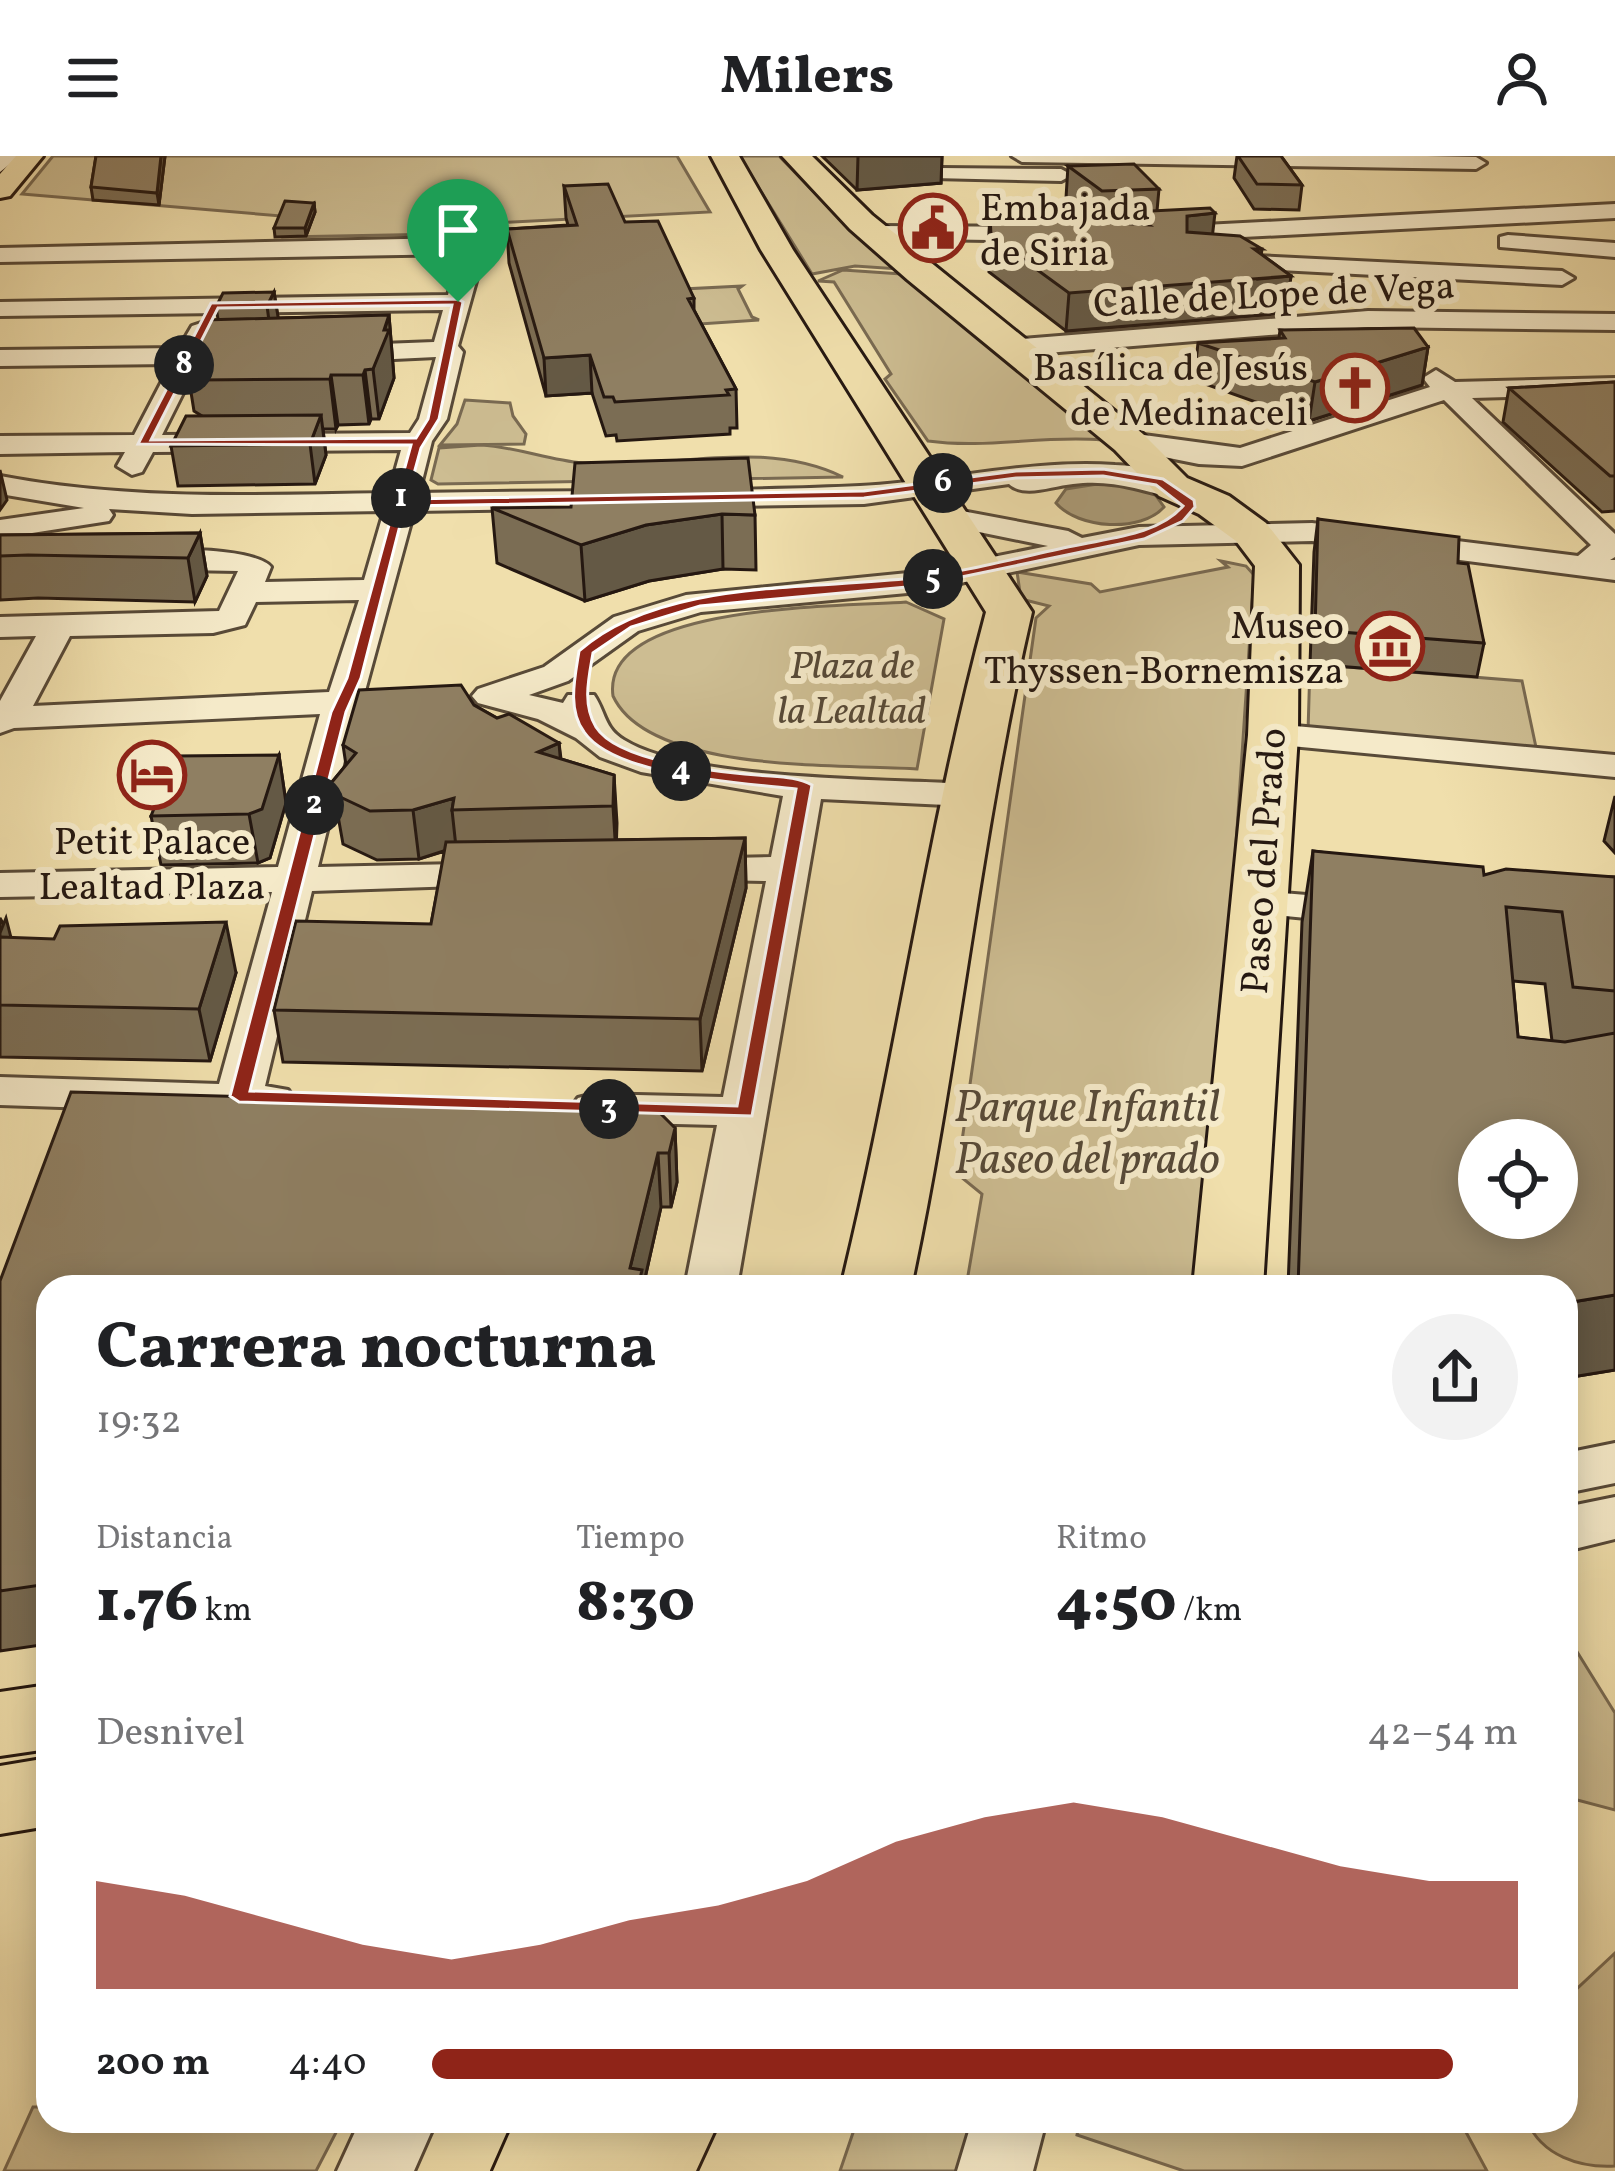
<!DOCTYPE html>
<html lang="es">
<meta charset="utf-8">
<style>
body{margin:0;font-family:Vollkorn,serif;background:#f2f2f2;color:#202124;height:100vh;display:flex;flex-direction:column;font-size:45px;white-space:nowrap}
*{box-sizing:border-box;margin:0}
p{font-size:39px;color:#757577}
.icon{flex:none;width:66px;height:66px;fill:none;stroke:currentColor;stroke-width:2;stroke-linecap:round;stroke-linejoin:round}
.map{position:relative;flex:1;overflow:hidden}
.side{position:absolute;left:36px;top:1119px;width:1542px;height:858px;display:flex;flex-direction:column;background:#fff;border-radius:36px;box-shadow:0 6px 30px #0003}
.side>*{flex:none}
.tools{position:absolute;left:1458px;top:963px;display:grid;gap:24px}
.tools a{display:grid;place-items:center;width:120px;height:120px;border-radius:50%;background:#fff;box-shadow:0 6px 30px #0003;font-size:60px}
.pin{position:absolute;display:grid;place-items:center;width:102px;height:102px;color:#fff;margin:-123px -51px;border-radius:50% 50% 50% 0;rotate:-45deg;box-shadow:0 0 12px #0007}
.pin .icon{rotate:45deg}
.km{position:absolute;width:60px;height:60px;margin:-30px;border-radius:50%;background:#222;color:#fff;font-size:33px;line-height:60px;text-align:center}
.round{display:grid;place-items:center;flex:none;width:126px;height:126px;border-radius:63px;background:#f2f2f2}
.head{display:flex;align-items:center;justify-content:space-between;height:204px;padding:0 60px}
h1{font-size:66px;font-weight:800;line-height:90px}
.metrics{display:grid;grid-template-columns:repeat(3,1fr);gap:18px;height:204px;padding:12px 60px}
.metrics div{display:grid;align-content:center}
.metrics b{font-size:60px;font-weight:800}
.metrics small{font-size:33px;font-weight:400}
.metrics p{font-size:33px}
.chart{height:336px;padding:24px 60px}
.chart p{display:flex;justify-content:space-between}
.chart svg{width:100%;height:216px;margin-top:12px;fill:#8f2418;opacity:.7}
ul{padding:0 60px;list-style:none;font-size:39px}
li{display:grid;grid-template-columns:192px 144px 1fr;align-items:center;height:90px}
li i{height:30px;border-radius:15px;background:#8f2418}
header{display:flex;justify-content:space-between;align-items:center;height:156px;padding:0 60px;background:#fff;font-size:54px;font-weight:800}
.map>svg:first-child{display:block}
.green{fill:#cdbd92;stroke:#796a52;stroke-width:3}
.water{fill:#ab9b77;stroke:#75674e;stroke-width:3}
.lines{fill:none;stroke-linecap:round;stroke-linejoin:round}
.minor-casing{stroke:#584a38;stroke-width:6}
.major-casing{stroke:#251811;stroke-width:6}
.highway-casing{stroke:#251811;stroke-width:6}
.minor{fill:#f5eac9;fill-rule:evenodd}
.major{fill:#f0dfac;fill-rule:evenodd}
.highway{fill:#f0dfac;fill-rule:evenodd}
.wall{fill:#7b6d54;stroke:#251811;stroke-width:3;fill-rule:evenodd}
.shaded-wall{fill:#645945;stroke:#251811;stroke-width:3}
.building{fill:#8f7f62;stroke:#251811;stroke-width:3;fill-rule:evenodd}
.route{fill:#8f2418;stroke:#fff;stroke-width:3;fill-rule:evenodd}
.labels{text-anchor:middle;stroke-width:12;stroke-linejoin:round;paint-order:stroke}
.far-poi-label{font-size:39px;fill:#251811;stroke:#f5eac9;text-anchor:end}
.far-street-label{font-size:39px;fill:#251811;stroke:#f5eac9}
.far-park-label{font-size:39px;font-style:italic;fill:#574a38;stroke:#f5eac9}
.park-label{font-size:45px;font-style:italic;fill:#574a38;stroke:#f5eac9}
</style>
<header><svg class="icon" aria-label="menu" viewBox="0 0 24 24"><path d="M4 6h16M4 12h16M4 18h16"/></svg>Milers<svg class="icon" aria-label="person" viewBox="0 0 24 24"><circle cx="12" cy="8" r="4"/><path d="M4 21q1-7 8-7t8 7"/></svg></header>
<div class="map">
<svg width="1615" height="2015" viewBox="0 0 1615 2015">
<rect width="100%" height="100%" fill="#f0dfac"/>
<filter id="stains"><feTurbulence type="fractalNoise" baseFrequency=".00167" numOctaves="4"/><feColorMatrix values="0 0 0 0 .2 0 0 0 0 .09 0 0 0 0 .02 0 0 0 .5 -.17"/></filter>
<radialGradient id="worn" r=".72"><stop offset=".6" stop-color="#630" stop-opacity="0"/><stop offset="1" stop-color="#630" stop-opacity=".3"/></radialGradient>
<path class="green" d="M 53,0 L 677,0 L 710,56 L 451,69 L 451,76 L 444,78 L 282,81 L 276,78 L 282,60 L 22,38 Z
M 739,0 L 779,0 L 841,64 L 899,113 L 855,110 L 812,118 Z
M 843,114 L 902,118 L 1102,284 C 1042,279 987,293 928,285 L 885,223 L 891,218 L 834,126 L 818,125 Z
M 742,130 L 738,133 L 752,161 L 759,164 L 700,168 L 684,133 Z
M 465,244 L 510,247 L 513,260 L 526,278 L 524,288 L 440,289 L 457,268 Z
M 481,289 C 517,291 548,304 583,307 C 671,314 760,281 843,321 L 438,328 L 431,324 L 439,292 Z
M 1221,405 L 1246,410 L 1254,419 L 1234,718 L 1195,1131 L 966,1131 L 982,1038 L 961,1021 L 959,1006 L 1036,462 L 1049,450 L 1021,443 L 1017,416 L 1091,428 L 1100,436 L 1228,411 Z
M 906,446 L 944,463 L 917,613 C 844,608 649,618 613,540 C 600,446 847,451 906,446 Z
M 1310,508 L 1522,525 L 1537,596 L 1308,576 Z
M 1571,1486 L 1615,1557 L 1615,1654 L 1566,1641 L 1566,1487 Z
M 1615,1797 L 1615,2010 C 1580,2012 1542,2000 1527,1965 L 1566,1965 L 1566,1843 Z
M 33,1951 L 48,1951 L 48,1965 L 342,1965 L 316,2015 L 4,2015 Z
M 857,1965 L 980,1965 L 965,2015 L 840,2015 Z
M 1080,1965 L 1460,1965 L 1487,2015 L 1184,2015 L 1077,1979 Z"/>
<path class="water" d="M 1110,326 L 1154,337 L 1164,351 C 1141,377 1078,373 1056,347 L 1066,333 Z"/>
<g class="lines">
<defs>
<path id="minor" d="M 0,0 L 20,0 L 0,16 Z
M 1012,0 L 1427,0 L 1476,1 L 1486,7 L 1476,13 L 1022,6 Z
M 940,12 L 1061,13 L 1072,19 L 1061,25 L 933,22 L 929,18 Z
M 1615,48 L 1615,62 L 1146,86 L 1135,79 L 1146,72 Z
M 876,70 L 1053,71 L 1064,78 L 1053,85 L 868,82 L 865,77 Z
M 1508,79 L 1615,87 L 1615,101 L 1500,91 L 1500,81 Z
M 450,82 L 481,88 L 485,93 L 458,190 L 463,196 L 447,263 L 432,285 L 419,337 C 566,334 713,337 860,330 C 946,326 1029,303 1115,309 C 1139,310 1176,315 1192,334 L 1177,343 C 1140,334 1112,323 1073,328 C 1052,330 1024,342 1009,328 L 864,348 L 414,355 L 365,535 L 386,537 L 391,545 L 386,553 L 356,556 L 318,711 L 505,707 L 519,710 L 525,719 L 519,728 L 312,735 L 265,930 L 288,934 L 295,944 L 288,954 L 272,958 L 0,949 L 0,921 L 219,928 L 272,736 L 0,741 L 0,717 L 278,711 L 320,558 L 14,572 L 0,577 L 0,545 L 36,480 L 0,481 L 0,461 L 219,455 L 238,415 L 131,413 L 126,406 C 142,388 255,391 271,411 L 265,426 L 364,424 L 384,355 L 192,358 L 109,353 L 113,359 L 109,365 L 0,382 L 0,364 L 84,352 L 0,338 L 0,320 C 129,345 259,339 389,337 L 401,294 L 153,296 L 142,316 L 132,319 L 117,310 L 125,296 L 0,298 L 0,280 L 134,279 L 171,208 L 0,210 L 0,194 L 179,192 L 192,170 L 201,167 L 214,175 L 205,192 L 249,191 L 262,199 L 249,207 L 198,207 L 162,279 L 410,277 L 419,263 L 436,201 L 331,206 L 318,198 L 331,190 L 434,186 L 443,154 L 0,160 L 0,146 L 448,139 L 460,98 L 0,106 L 0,92 ZM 359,444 L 329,536 L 33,550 L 70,480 L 213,477 L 245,469 L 256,446 Z
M 1213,98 L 1562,115 L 1574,122 L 1562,129 L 1205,110 L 1201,105 Z
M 1368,155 L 1615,158 L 1615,174 L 1368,171 L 1010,200 L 997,192 L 1010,184 Z
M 1436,214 L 1455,226 L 1615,222 L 1615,238 L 1472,242 L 1615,378 L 1615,401 L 1610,404 L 1615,404 L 1615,424 L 1312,385 L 1139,389 L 918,436 L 701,456 L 638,475 L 568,525 L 529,539 L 563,547 L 568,539 L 594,539 C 606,557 604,572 624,584 C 690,625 885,623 967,628 L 980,631 L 986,639 L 980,647 L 967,650 L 821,643 L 737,1131 L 685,1131 L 717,969 L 594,966 L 578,962 L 571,952 L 578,942 L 594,938 L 723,941 L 766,725 L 669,723 L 663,715 L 669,707 L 683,703 L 771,701 L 783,640 L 641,616 L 600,601 L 576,582 L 538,563 L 478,547 L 472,540 L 478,533 L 544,511 L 614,461 L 686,439 L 918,416 L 1048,390 L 935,367 L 931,361 L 935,355 L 946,352 L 1068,375 L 1082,382 L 1139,371 L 1312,367 L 1578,400 L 1591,389 L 1444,244 L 1242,310 L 1199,308 L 1119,292 L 1115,286 L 1129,277 L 1240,292 L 1430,231 L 1423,222 Z
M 1273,568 L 1615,599 L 1615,621 L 1260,587 L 1255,579 L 1260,571 Z
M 1259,735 L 1368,744 L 1383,747 L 1389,756 L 1383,765 L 1368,768 L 1245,756 L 1239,747 L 1245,738 Z
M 1615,1287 L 1615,1327 L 1566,1337 L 1566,1297 Z
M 1615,1341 L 1615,1383 L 1566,1395 L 1566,1351 Z
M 360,1965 L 436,1965 L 414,2015 L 337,2015 Z
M 972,1965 L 1046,1965 L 1033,2015 L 957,2015 Z"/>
<path id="major" d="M 16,0 L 43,0 L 10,40 L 0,42 L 0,18 Z
M 48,1529 L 48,1593 L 0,1600 L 0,1536 Z
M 48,1602 L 48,1670 L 0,1678 L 0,1610 Z"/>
<path id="highway" d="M 711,0 L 739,0 L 793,94 L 1032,456 C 980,679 959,907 911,1131 L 841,1131 C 896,907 926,679 986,456 L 761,94 Z
M 782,0 L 812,0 L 872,59 L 1143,278 L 1187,322 L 1229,340 L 1266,367 L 1299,409 L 1298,579 L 1263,1131 L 1193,1131 L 1248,579 L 1255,410 L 1236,385 L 1199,358 L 1159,340 L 1115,294 L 908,124 L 850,73 Z
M 515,1965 L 719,1965 L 696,2015 L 493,2015 Z"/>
</defs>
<use href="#minor" class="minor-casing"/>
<use href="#major" class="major-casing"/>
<use href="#highway" class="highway-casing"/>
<use href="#minor" class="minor"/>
<use href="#major" class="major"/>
<use href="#highway" class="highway"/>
</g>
<path class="wall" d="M 96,0 L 165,0 L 159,49 L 93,44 L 91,31 Z
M 822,0 L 942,0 L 941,27 L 857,34 Z
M 1237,0 L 1281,0 L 1302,29 L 1299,54 L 1254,53 L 1234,22 Z
M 1068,10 L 1159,33 L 1157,55 L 1261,98 L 1291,120 L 1286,157 L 1066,175 L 989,116 L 988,94 L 990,59 L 1097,66 L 1066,42 Z
M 564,30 L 625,66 L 694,142 L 694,154 L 736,233 L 737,272 L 730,272 L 730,278 L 617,285 L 616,279 L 606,280 L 592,237 L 546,240 L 509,107 L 507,73 L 568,69 L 566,62 Z
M 314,47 L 315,56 L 306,80 L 275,81 L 274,72 Z
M 274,136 L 278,162 L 389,159 L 394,222 L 379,263 L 371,263 L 369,268 L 338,269 L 336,273 L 323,273 L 326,299 L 315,328 L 178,330 L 171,290 L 202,260 L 194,255 L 186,205 L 218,163 L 216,151 Z
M 1280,174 L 1428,191 L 1422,229 L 1309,265 L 1194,224 L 1198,187 L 1279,182 Z
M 1615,226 L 1615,355 L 1602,356 L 1503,266 L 1509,232 Z
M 492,352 L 755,359 L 756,414 L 723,413 L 649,425 L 585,445 L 497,407 Z
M 1318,363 L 1458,407 L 1484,487 L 1477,521 L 1310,508 L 1314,396 Z
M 200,377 L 207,420 L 195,446 L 38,442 L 0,444 L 0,379 Z
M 474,549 L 497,562 L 559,587 L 561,603 L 614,619 L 616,684 L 745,682 L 746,732 L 702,915 L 283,906 L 274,854 L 431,768 L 445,695 L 419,703 L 377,704 L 343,688 L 332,626 L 346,609 L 343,589 Z
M 279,599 L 286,647 L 270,702 L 258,707 L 161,709 L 151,660 Z
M 1615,640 L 1615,697 L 1604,685 Z
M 1313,695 L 1484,719 L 1615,721 L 1615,1214 L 1566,1222 L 1566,1131 L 1288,1131 L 1302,766 ZM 1513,825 L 1545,828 L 1552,885 L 1518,881 Z
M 0,762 L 11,782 L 236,817 L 210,905 L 0,901 Z
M 675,972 L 677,1026 L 671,1051 L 661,1051 L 643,1131 L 48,1131 L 48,1488 L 0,1495 L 0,1125 Z"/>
<path class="shaded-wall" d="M 161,0 L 165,0 L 159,49 L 157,37 Z
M 858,0 L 942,0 L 941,27 L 857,34 Z
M 314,47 L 315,56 L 306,80 L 305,72 Z
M 1215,57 L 1211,92 L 1183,95 L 1187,60 Z
M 1254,93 L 1262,93 L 1258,123 L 1291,120 L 1286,157 L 1066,175 L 1069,137 Z
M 274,136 L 280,173 L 272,187 L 267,150 Z
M 389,159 L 394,222 L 379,263 L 373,213 Z
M 1428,191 L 1422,229 L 1309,265 L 1315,226 Z
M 590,199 L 592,237 L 546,240 L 544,202 Z
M 365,214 L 371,263 L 369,268 L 363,219 Z
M 331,219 L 338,269 L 336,273 L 330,223 Z
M 321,259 L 326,299 L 315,328 L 310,288 Z
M 0,314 L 7,344 L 0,354 Z
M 722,358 L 723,413 L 649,425 L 585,445 L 581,389 L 646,369 Z
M 200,377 L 207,420 L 195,446 L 188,402 Z
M 559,587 L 563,635 L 538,596 Z
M 279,599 L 286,647 L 270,702 L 258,707 L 249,658 Z
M 614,619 L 617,667 L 616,699 L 613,650 Z
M 454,642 L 452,654 L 456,691 L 419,703 L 413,654 Z
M 745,682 L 746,732 L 702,915 L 700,863 Z
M 6,762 L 19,813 L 0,788 L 0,777 Z
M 226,766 L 236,817 L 210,905 L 199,853 Z
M 675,972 L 677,1026 L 671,1051 L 669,997 Z
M 658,997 L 661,1051 L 643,1131 L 631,1131 L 630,1112 Z
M 1615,1139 L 1615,1214 L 1566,1222 L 1566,1147 Z"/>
<path class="building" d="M 96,0 L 161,0 L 157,37 L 91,31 Z
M 1238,0 L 1281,0 L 1302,29 L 1257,28 Z
M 1134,8 L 1159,33 L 1102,35 L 1068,10 Z
M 608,28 L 625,66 L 658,65 L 694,142 L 688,143 L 736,233 L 726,234 L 729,239 L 615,246 L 613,241 L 604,241 L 590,199 L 544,202 L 507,73 L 577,69 L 564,30 Z
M 285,45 L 314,47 L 305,72 L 274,72 Z
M 1210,52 L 1215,57 L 1187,60 L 1187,76 L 1240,80 L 1262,93 L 1254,93 L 1291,120 L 1069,137 L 991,80 L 990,59 L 1149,69 L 1131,56 Z
M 274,136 L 267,150 L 216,151 L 223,137 Z
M 389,159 L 384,174 L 389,174 L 373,213 L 365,214 L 363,219 L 331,219 L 330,223 L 198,224 L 202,216 L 186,205 L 186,197 L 203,164 Z
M 1414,172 L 1428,191 L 1315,226 L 1198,187 L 1285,182 L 1280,174 Z
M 1615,226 L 1615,320 L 1610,320 L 1509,232 Z
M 321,259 L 310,288 L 171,290 L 186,260 Z
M 748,302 L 755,359 L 722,358 L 646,369 L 581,389 L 492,352 L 571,351 L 575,307 Z
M 1318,363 L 1459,381 L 1458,407 L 1468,408 L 1484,487 L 1315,474 Z
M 200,377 L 188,402 L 28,399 L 0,400 L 0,379 Z
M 461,529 L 474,549 L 497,562 L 509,558 L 559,587 L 538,596 L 614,619 L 613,650 L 452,654 L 454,642 L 413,654 L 370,655 L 336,639 L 332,626 L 356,597 L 343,589 L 359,534 Z
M 279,599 L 262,653 L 249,658 L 151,660 L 175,600 Z
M 745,682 L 700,863 L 274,854 L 296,765 L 431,768 L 446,686 Z
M 1313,695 L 1483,711 L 1484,719 L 1506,713 L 1615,721 L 1615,835 L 1573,831 L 1562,756 L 1506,751 L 1518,881 L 1565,886 L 1615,877 L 1615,1139 L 1566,1147 L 1566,1131 L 1298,1131 ZM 1479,984 L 1557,984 L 1557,1062 L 1479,1062 Z
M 226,766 L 199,853 L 0,849 L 0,781 L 54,783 L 60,770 Z
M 71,936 L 655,952 L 675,972 L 669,997 L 658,997 L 630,1112 L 642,1114 L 638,1131 L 48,1131 L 48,1428 L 0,1435 L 0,1125 Z"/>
<path class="route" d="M 458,143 L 463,146 L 439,263 L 421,292 L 407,343 L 864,335 L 1016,315 L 1103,313 L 1163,323 L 1194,344 L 1195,351 L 1183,365 L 1144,383 L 918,430 L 700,450 L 631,471 L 593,497 C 589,521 582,548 596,571 C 618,606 719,616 757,619 C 774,621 797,620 812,629 L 752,960 L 239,946 L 230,940 L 331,556 L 347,522 L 411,289 L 138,288 L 211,147 ZM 452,149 L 428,263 L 416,282 L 151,284 L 218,152 ZM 1103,320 L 1156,329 L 1183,350 C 1158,379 1109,382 1073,390 C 1020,401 966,416 912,422 C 810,434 659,423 579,495 C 575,521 567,553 584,576 C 615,621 745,627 796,633 L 737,950 L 250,935 L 346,556 L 361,522 L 405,350 L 864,342 L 1016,322 Z"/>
<defs>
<symbol id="civic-ring" viewBox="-11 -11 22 22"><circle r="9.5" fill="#f5eac9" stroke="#8f2418" stroke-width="1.5"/><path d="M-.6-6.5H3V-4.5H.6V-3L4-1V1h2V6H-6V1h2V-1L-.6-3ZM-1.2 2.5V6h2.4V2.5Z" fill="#8f2418"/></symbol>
<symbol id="church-ring" viewBox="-11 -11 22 22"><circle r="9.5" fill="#f5eac9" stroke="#8f2418" stroke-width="1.5"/><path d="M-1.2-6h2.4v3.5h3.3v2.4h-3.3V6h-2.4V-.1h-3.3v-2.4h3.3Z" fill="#8f2418"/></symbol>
<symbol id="museum-ring" viewBox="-11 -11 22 22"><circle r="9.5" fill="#f5eac9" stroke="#8f2418" stroke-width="1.5"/><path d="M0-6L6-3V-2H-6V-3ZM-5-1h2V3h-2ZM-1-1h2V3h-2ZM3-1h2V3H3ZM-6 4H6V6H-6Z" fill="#8f2418"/></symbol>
<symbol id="hotel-ring" viewBox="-11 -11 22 22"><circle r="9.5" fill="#f5eac9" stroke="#8f2418" stroke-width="1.5"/><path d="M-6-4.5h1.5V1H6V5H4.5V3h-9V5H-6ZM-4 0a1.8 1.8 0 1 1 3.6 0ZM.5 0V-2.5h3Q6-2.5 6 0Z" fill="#8f2418"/></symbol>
</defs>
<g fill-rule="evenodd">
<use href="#civic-ring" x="895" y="34" width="76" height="76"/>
<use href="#church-ring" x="1317" y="194" width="76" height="76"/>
<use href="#museum-ring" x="1352" y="452" width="76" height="76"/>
<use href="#hotel-ring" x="114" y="581" width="76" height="76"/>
</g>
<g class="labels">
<g class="far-poi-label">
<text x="980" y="64" text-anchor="start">Embajada<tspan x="980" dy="45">de Siria</tspan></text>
<text x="1308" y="224">Basílica de Jesús<tspan x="1308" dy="45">de Medinaceli</tspan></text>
<text x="1344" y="482">Museo<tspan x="1344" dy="45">Thyssen-Bornemisza</tspan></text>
<text x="152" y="698" text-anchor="middle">Petit Palace<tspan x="152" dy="45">Lealtad Plaza</tspan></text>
</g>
<g class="far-street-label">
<text transform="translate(1274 137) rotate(-3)" y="14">Calle de Lope de Vega</text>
<text transform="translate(1262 705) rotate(-86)" y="14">Paseo del Prado</text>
</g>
<g class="far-park-label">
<text x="852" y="522">Plaza de<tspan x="852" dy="45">la Lealtad</tspan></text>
</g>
<g class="park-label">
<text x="1087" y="965">Parque Infantil<tspan x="1087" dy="52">Paseo del prado</tspan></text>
</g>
</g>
<rect width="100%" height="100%" filter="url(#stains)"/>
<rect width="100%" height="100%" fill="url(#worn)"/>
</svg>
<div class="tools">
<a><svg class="icon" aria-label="locate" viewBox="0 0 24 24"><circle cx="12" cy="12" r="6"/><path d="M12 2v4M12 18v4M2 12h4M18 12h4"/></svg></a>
</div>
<div class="pin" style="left:458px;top:146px;background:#1e9e55"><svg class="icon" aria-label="arrive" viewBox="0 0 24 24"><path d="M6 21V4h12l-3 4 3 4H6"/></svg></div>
<b class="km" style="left:401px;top:342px">1</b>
<b class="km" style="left:314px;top:649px">2</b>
<b class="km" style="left:609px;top:953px">3</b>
<b class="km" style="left:681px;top:615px">4</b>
<b class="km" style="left:933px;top:423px">5</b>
<b class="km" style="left:943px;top:327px">6</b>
<b class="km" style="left:184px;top:209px">8</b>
<section class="side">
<div class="head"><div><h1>Carrera nocturna</h1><p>19:32</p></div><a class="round"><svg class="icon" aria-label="share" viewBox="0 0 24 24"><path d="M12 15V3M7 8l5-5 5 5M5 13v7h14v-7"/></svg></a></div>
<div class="metrics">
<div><p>Distancia</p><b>1.76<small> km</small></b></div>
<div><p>Tiempo</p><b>8:30</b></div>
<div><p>Ritmo</p><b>4:50<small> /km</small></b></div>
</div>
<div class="chart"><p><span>Desnivel</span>42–54 m</p>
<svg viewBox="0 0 160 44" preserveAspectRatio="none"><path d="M0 44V22L10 25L20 30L30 35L40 38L50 35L60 30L70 27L80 22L90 14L100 9L110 6L120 9L130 14L140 19L150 22L160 22V44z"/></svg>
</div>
<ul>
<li><b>200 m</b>4:40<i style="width:94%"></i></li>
</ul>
</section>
</div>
